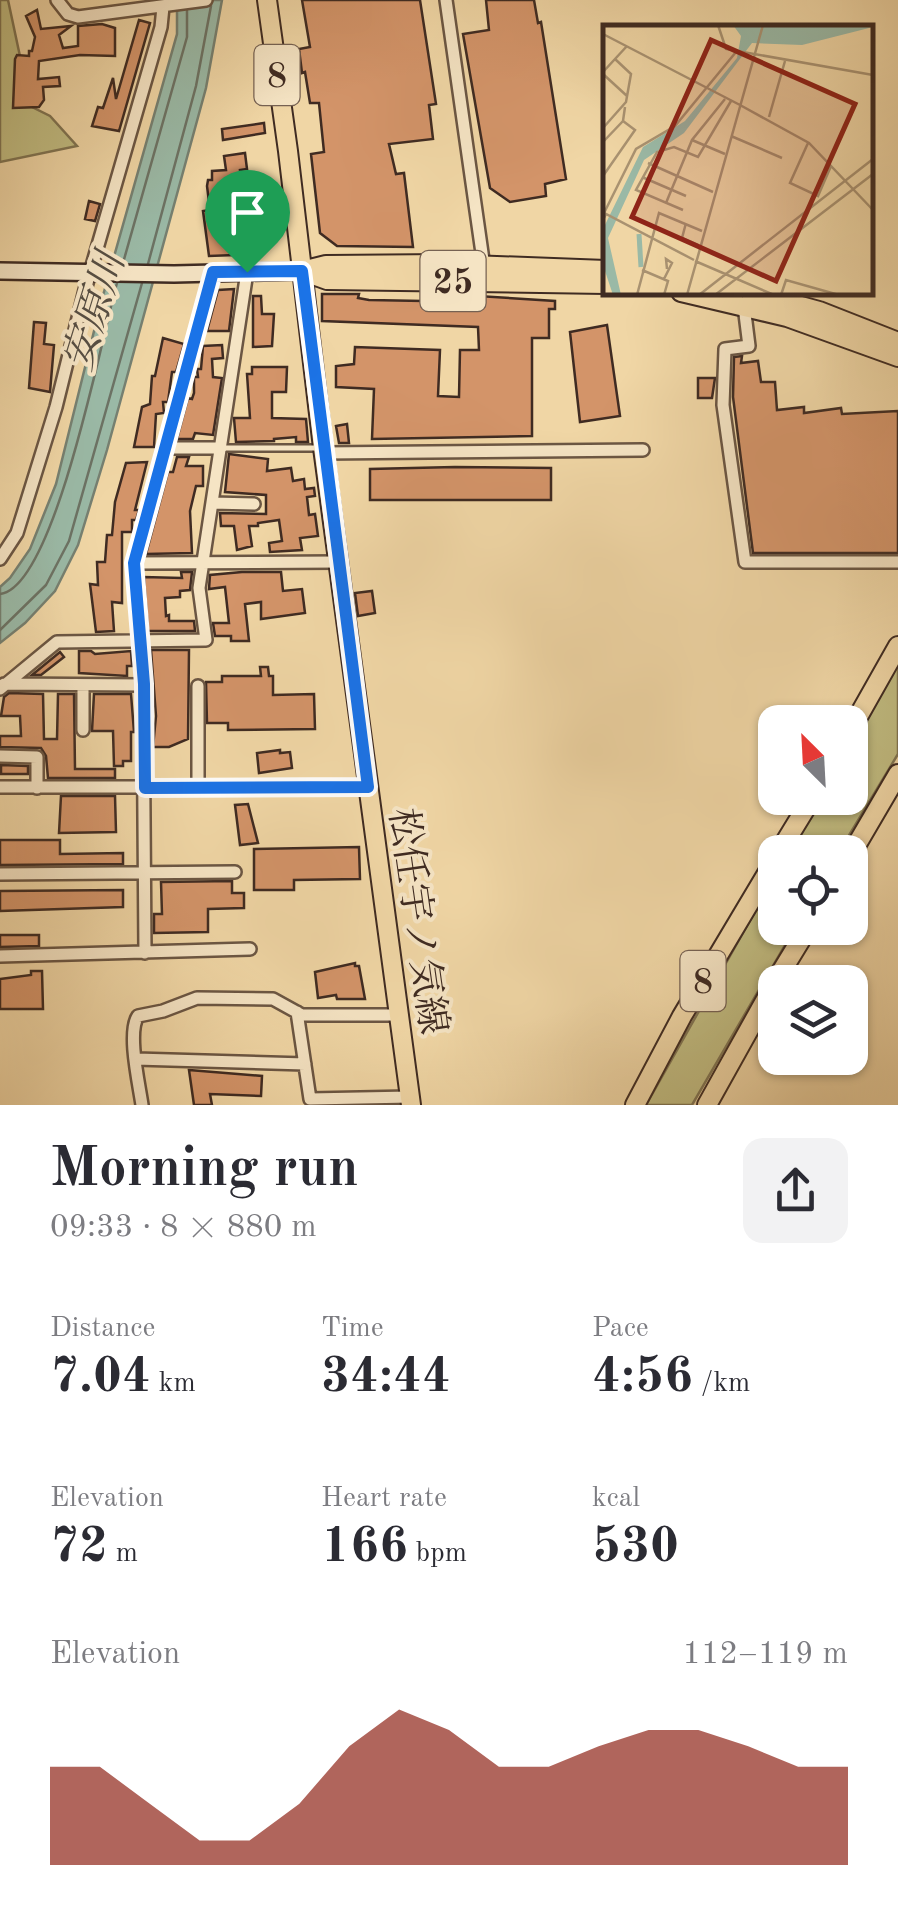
<!DOCTYPE html>
<meta charset="utf-8">
<style>
body{margin:0;font-family:"Old Standard TT","Noto Serif JP",serif;background:#f2f2f3;color:#2b2b33;height:100vh;display:flex;flex-direction:column;font-size:38px;white-space:nowrap}
*{box-sizing:border-box;margin:0}
p{font-size:32px;color:#7c7c81}
.icon{flex:none;width:55px;height:55px;fill:none;stroke:currentColor;stroke-width:2;stroke-linecap:round;stroke-linejoin:round}
.map{position:relative;height:1105px;overflow:hidden}
.details{display:flex;flex-direction:column;background:#fff;flex:1}
.details>*{flex:none}
.needle{width:65px;rotate:336deg}
.controls{position:absolute;left:758px;top:705px;display:grid;gap:20px}
.controls a{display:grid;place-items:center;width:110px;height:110px;border-radius:20px;background:#fff;box-shadow:0 2px 8px #0004;font-size:50px}
.pin{position:absolute;display:grid;place-items:center;width:85px;height:85px;color:#fff;margin:-102px -42px;border-radius:50% 50% 50% 0;rotate:-45deg;box-shadow:0 0 10px #0007}
.pin .icon{rotate:45deg}
.round{display:grid;place-items:center;flex:none;width:105px;height:105px;border-radius:20px;background:#f2f2f3}
.summary{display:flex;align-items:center;justify-content:space-between;height:170px;padding:0 50px}
h1{font-size:55px;font-weight:700;line-height:75px}
.metrics{display:grid;grid-template-columns:repeat(3,1fr);gap:15px;height:170px;padding:10px 50px}
.metrics div{display:grid;align-content:center}
.metrics b{font-size:50px;font-weight:700}
.metrics small{font-size:28px;font-weight:400}
.metrics p{font-size:28px}
.chart{height:280px;padding:20px 50px}
.chart p{display:flex;justify-content:space-between}
.chart svg{width:100%;height:180px;margin-top:10px;fill:#8f2418;opacity:.7}
.map>svg:first-child{display:block}
.green{fill:#c1bc81;stroke:#807452;stroke-width:2.5}
.water{fill:#9ab9a6;stroke:#768071;stroke-width:2.5}
.lines{fill:none;stroke-linecap:round;stroke-linejoin:round}
.shore{stroke:#6c7264;stroke-width:2.5}
.building{fill:#d39469;stroke:#3f2b22;stroke-width:2.5}
.lane-casing{stroke:#6b5643;stroke-width:10}
.street-casing{stroke:#6b5643;stroke-width:16}
.secondary-casing{stroke:#3f2b22;stroke-width:20}
.primary-casing{stroke:#3f2b22;stroke-width:22}
.lane{stroke:#f5e4c4;stroke-width:5}
.street{stroke:#f5e4c4;stroke-width:11}
.secondary{stroke:#f5e4c4;stroke-width:15}
.primary{stroke:#f0d6a5;stroke-width:18}
.route-casing{stroke:#fff;stroke-width:20}
.route{stroke:#1a73e8;stroke-width:12}
.labels{text-anchor:middle;stroke-width:8;stroke-linejoin:round;paint-order:stroke}
.shield{fill:#f5e4c4;stroke:#766253;stroke-width:2.5}
.shield-label{font-size:35px;font-weight:bold;fill:#3f2b22}
.street-label{font-size:38px;fill:#3f2b22;stroke:#f5e4c4}
.water-label{font-size:40px;font-style:italic;fill:#564e43;stroke:#f5e4c4}
.inset-river{fill:none;stroke:#9ab9a6;stroke-width:5}
.inset-road{fill:none;stroke:#a99271;stroke-width:2.5}
.view{fill:#8f2418;fill-opacity:0.15;stroke:#8f2418;stroke-width:5}
.inset-edge{fill:none;stroke:#3f2b22;stroke-width:5}
</style>
<div class="map">
<svg width="898" height="1105" viewBox="0 0 898 1105">
<rect width="100%" height="100%" fill="#f0d6a5"/>
<filter id="stains"><feTurbulence type="fractalNoise" baseFrequency=".002" numOctaves="4"/><feColorMatrix values="0 0 0 0 .2 0 0 0 0 .09 0 0 0 0 .02 0 0 0 .5 -.17"/></filter>
<radialGradient id="worn" r=".72"><stop offset=".6" stop-color="#630" stop-opacity="0"/><stop offset="1" stop-color="#630" stop-opacity=".3"/></radialGradient>
<path class="green" d="M 0,0 L 8,0 L 21,61 L 14,98 L 50,116 L 77,146 L 0,162 Z
M 898,663 L 898,754 L 839,852 L 788,852 L 819,798 L 850,798 L 850,744 Z
M 775,876 L 775,928 L 795,928 L 692,1105 L 646,1105 Z"/>
<path class="water" d="M 177,0 L 222,0 L 206,88 L 107,450 L 78,545 L 55,591 L 25,623 L 0,643 L 0,587 L 10,578 L 30,549 L 56,484 L 102,299 L 177,34 Z"/>
<g class="lines">
<path class="shore" d="M 123,263 L 187,37 L 187,11
M 148,264 L 196,86 L 211,6
M 0,594 C 55,588 102,335 117,283
M 0,630 L 46,585 L 69,541 L 142,283"/>
</g>
<path class="building" d="M 302,0 L 420,0 L 436,104 L 429,105 L 433,139 L 389,144 L 396,174 L 404,173 L 413,247 L 337,246 L 320,233 L 311,154 L 324,152 L 319,103 L 310,103 L 305,72 L 302,73 L 299,49 L 310,47 Z
M 486,0 L 534,0 L 538,23 L 541,22 L 566,179 L 545,184 L 546,196 L 510,202 L 490,188 L 463,34 L 489,30 Z
M 37,10 L 41,29 L 71,26 L 59,35 L 63,48 L 78,46 L 78,26 L 102,24 L 115,28 L 115,56 L 80,55 L 39,61 L 38,79 L 59,77 L 60,86 L 43,87 L 44,100 L 39,107 L 13,108 L 15,59 L 17,55 L 29,56 L 29,51 L 32,51 L 35,37 L 26,16 Z
M 139,20 L 150,23 L 119,131 L 92,126 L 98,107 L 103,108 L 113,78 L 116,99 Z
M 264,123 L 265,133 L 223,140 L 222,129 Z
M 245,153 L 247,169 L 240,170 L 244,199 L 258,197 L 261,219 L 277,218 L 278,227 L 260,229 L 262,254 L 209,256 L 203,211 L 210,210 L 207,186 L 208,180 L 212,180 L 212,171 L 226,170 L 224,156 Z
M 89,201 L 100,204 L 95,221 L 85,219 Z
M 234,289 L 229,331 L 207,331 L 218,290 Z
M 322,294 L 359,294 L 358,298 L 369,300 L 478,302 L 478,296 L 555,301 L 555,309 L 549,309 L 549,338 L 532,338 L 532,436 L 372,439 L 374,389 L 336,387 L 336,366 L 354,364 L 355,347 L 440,350 L 438,396 L 459,397 L 460,350 L 479,350 L 478,327 L 322,321 Z
M 253,296 L 261,296 L 262,314 L 274,314 L 272,346 L 253,347 Z
M 34,322 L 46,323 L 44,344 L 54,345 L 50,392 L 29,388 Z
M 607,325 L 620,416 L 580,422 L 570,332 Z
M 163,338 L 184,344 L 176,372 L 172,372 L 168,402 L 163,402 L 164,413 L 156,414 L 154,447 L 134,447 L 142,407 L 150,404 L 152,376 L 155,376 Z
M 222,345 L 223,358 L 212,359 L 213,377 L 222,378 L 213,435 L 195,433 L 193,439 L 177,439 L 188,398 L 192,399 L 194,393 L 194,377 L 198,377 L 197,369 L 201,369 L 203,346 Z
M 742,356 L 741,363 L 758,361 L 761,382 L 775,382 L 777,410 L 804,407 L 804,413 L 841,408 L 842,414 L 898,411 L 898,553 L 753,553 L 733,397 L 734,357 Z
M 252,367 L 287,367 L 286,392 L 272,392 L 272,418 L 306,419 L 308,442 L 296,442 L 296,437 L 274,439 L 274,441 L 236,442 L 234,418 L 250,418 L 247,374 L 252,374 Z
M 698,378 L 715,378 L 712,398 L 698,398 Z
M 347,424 L 349,443 L 339,443 L 336,426 Z
M 229,454 L 268,459 L 267,471 L 291,468 L 293,481 L 304,479 L 305,489 L 314,488 L 315,496 L 307,497 L 309,515 L 315,514 L 318,536 L 300,538 L 302,550 L 270,552 L 269,543 L 282,541 L 279,520 L 258,523 L 258,526 L 249,526 L 252,546 L 237,550 L 234,526 L 221,526 L 220,513 L 266,514 L 266,495 L 225,492 Z
M 177,457 L 189,457 L 186,466 L 203,466 L 203,486 L 196,486 L 190,511 L 192,553 L 146,554 L 168,472 L 173,472 Z
M 147,462 L 135,510 L 139,510 L 136,520 L 132,520 L 132,532 L 122,532 L 122,603 L 112,602 L 114,631 L 96,632 L 90,584 L 98,585 L 97,562 L 105,562 L 107,535 L 112,535 L 115,502 L 126,463 Z
M 455,467 L 551,468 L 551,500 L 370,500 L 370,469 Z
M 181,572 L 192,572 L 190,590 L 180,591 L 180,597 L 165,598 L 166,616 L 169,615 L 169,621 L 194,621 L 195,631 L 148,631 L 144,577 L 182,578 Z
M 242,572 L 281,572 L 283,591 L 302,589 L 305,613 L 261,619 L 261,602 L 245,604 L 249,641 L 231,641 L 231,636 L 215,636 L 213,623 L 229,623 L 225,587 L 209,589 L 210,575 Z
M 372,591 L 375,613 L 358,616 L 355,593 Z
M 151,650 L 189,650 L 188,739 L 169,747 L 153,747 L 156,716 Z
M 79,651 L 91,651 L 95,654 L 131,651 L 132,666 L 127,666 L 127,676 L 79,673 Z
M 60,652 L 64,657 L 41,675 L 32,675 Z
M 260,667 L 268,667 L 269,676 L 273,676 L 273,695 L 314,694 L 315,729 L 228,730 L 228,723 L 207,723 L 206,682 L 222,682 L 222,676 L 261,676 Z
M 9,693 L 43,694 L 44,739 L 57,739 L 58,694 L 74,694 L 75,769 L 115,769 L 115,778 L 48,778 L 46,756 L 41,748 L 0,747 L 0,736 L 21,736 L 20,716 L 1,716 L 4,697 Z
M 94,694 L 131,694 L 134,732 L 131,732 L 131,761 L 123,761 L 123,766 L 114,766 L 113,731 L 92,731 Z
M 280,750 L 280,753 L 290,752 L 292,768 L 259,773 L 257,753 Z
M 1,765 L 28,766 L 28,774 L 1,774 Z
M 61,796 L 115,796 L 116,832 L 59,833 Z
M 248,804 L 258,843 L 240,845 L 235,805 Z
M 0,840 L 60,840 L 60,854 L 123,853 L 123,864 L 0,865 Z
M 359,847 L 360,879 L 294,880 L 294,890 L 254,890 L 254,849 Z
M 232,881 L 232,893 L 244,893 L 244,908 L 208,909 L 208,932 L 154,933 L 154,914 L 162,914 L 161,882 Z
M 123,890 L 123,907 L 0,911 L 0,891 Z
M 0,935 L 39,935 L 39,946 L 0,947 Z
M 355,963 L 355,966 L 359,966 L 365,999 L 337,999 L 336,995 L 318,998 L 315,972 Z
M 31,971 L 42,971 L 43,1009 L 0,1009 L 0,979 L 31,975 Z
M 189,1070 L 262,1076 L 261,1096 L 210,1094 L 212,1105 L 194,1105 Z"/>
<g class="lines">
<defs>
<path id="lane" d="M 224,448 L 318,448"/>
<path id="street" d="M 57,0 L 68,14 L 78,17 L 206,0
M 446,0 L 484,267
M 744,306 L 749,346 L 725,349 L 723,405 L 745,562 L 898,562
M 165,448 L 221,448
M 324,453 L 643,450
M 212,503 L 254,504
M 0,559 L 17,533 L 56,407 L 85,290 L 161,27 L 163,7
M 134,563 L 338,562
M 4,684 L 143,685
M 83,685 L 83,730
M 0,689 L 57,642 L 206,640 L 199,588 L 247,272
M 0,756 L 37,757 L 37,788
M 0,787 L 368,787
M 198,788 L 198,686
M 0,874 L 235,872
M 145,953 L 143,685 L 134,563 L 213,272
M 0,956 L 250,949
M 297,1012 L 310,1099 L 410,1097
M 136,1059 L 305,1064
M 142,1105 C 139,1084 127,1032 138,1016 L 163,1011 L 197,998 L 273,999 L 302,1015 L 399,1015"/>
<path id="secondary" d="M 0,271 L 174,274 L 302,271"/>
<path id="primary" d="M 267,0 L 288,151 L 323,448 L 411,1105
M 302,271 L 327,280 L 606,284
M 302,271 L 326,265 L 444,264 L 606,270
M 681,292 L 787,317 L 898,357
M 750,292 L 819,311 L 898,342
M 850,731 L 898,646
M 779,852 L 812,798
M 850,856 L 898,774
M 775,982 L 808,928
M 635,1105 L 682,1016 L 775,860
M 707,1105 L 775,983"/>
</defs>
<use href="#lane" class="lane-casing"/>
<use href="#street" class="street-casing"/>
<use href="#secondary" class="secondary-casing"/>
<use href="#primary" class="primary-casing"/>
<use href="#lane" class="lane"/>
<use href="#street" class="street"/>
<use href="#secondary" class="secondary"/>
<use href="#primary" class="primary"/>
</g>
<g class="lines">
<defs>
<path id="route" d="M 302,271 L 368,787 L 145,788 L 144,684 L 134,563 L 213,272 Z"/>
</defs>
<use href="#route" class="route-casing"/>
<use href="#route" class="route"/>
</g>
<g class="labels">
<g class="shield">
<rect x="254.5" y="45" width="45" height="60" rx="8"/>
<rect x="420.5" y="251" width="65" height="60" rx="8"/>
<rect x="680.5" y="951" width="45" height="60" rx="8"/>
</g>
<g class="shield-label">
<text x="277" y="87">8</text>
<text x="453" y="293">25</text>
<text x="703" y="993">8</text>
</g>
<g class="street-label">
<text transform="translate(419 921) rotate(82)" y="13">松任宇ノ気線</text>
</g>
<g class="water-label">
<text transform="translate(93 311) rotate(-73)" y="14">安原川</text>
</g>
</g>
<g transform="translate(603 25)">
<rect width="270" height="270" fill="#f0d6a5"/>
<path d="M 130,0 L 270,2 L 199,20 L 149,18 L 81,108 L 41,135 L 5,213 L 18,270 L 10,270 L 0,240 L 0,204 L 40,122 L 82,96 L 134,33 L 138,11 Z" fill="#9ab9a6"/>
<path class="inset-river" d="M 36,209 L 38,242"/>
<path class="inset-road" d="M 115,0 L 123,24 L 270,50M 0,9 L 137,80M 0,47 L 24,21M 0,49 L 24,71M 137,80 L 206,118 L 270,185M 166,92 L 182,36M 0,103 L 23,77 L 28,49 L 12,34M 128,111 L 179,133M 89,115 L 122,129M 0,117 L 20,96 L 22,82M 205,118 L 187,158 L 215,171 L 228,141M 45,138 L 110,167M 0,151 L 32,105 L 20,96M 39,152 L 83,171M 63,178 L 89,115 L 122,74M 80,185 L 33,165 L 54,127 L 71,122 L 95,132 L 128,76M 1,188 L 33,124 L 72,101 L 133,27M 0,195 L 3,189 L 91,235M 83,198 L 79,213 L 95,220M 92,236 L 171,270M 39,245 L 65,256 L 61,270M 61,254 L 69,238 L 63,234 L 64,244M 34,270 L 56,188 L 99,206M 84,270 L 160,0M 96,270 L 270,134M 112,270 L 270,149M 178,270 L 183,255 L 236,270"/>
<path class="view" d="M 108,15 L 252,79 L 173,256 L 29,192 Z"/>
<rect width="270" height="270" class="inset-edge"/>
</g>
<rect width="100%" height="100%" filter="url(#stains)"/>
<rect width="100%" height="100%" fill="url(#worn)"/>
</svg>
<div class="controls">
<a><svg class="needle" viewBox="-14 -14 28 28"><path d="M0-13l5 13h-10z" fill="#e53935"/><path d="M0 13l5-13h-10z" fill="#7c7c81"/></svg></a>
<a><svg class="icon" aria-label="locate" viewBox="0 0 24 24"><circle cx="12" cy="12" r="6"/><path d="M12 2v4M12 18v4M2 12h4M18 12h4"/></svg></a>
<a><svg class="icon" aria-label="layers" viewBox="0 0 24 24"><path d="M12 4l9 5-9 5-9-5zM3 14l9 5 9-5"/></svg></a>
</div>
<div class="pin" style="left:247px;top:272px;background:#1e9e55"><svg class="icon" aria-label="arrive" viewBox="0 0 24 24"><path d="M6 21V4h12l-3 4 3 4H6"/></svg></div>
</div>
<section class="details">
<div class="summary"><div><h1>Morning run</h1><p>09:33 · 8 × 880 m</p></div><a class="round"><svg class="icon" aria-label="share" viewBox="0 0 24 24"><path d="M12 15V3M7 8l5-5 5 5M5 13v7h14v-7"/></svg></a></div>
<div class="metrics">
<div><p>Distance</p><b>7.04<small> km</small></b></div>
<div><p>Time</p><b>34:44</b></div>
<div><p>Pace</p><b>4:56<small> /km</small></b></div>
</div>
<div class="metrics">
<div><p>Elevation</p><b>72<small> m</small></b></div>
<div><p>Heart rate</p><b>166<small> bpm</small></b></div>
<div><p>kcal</p><b>530</b></div>
</div>
<div class="chart"><p><span>Elevation</span>112–119 m</p>
<svg viewBox="0 0 160 44" preserveAspectRatio="none"><path d="M0 44V20L10 20L20 29L30 38L40 38L50 29L60 15L70 6L80 11L90 20L100 20L110 15L120 11L130 11L140 15L150 20L160 20V44z"/></svg>
</div>
</section>
